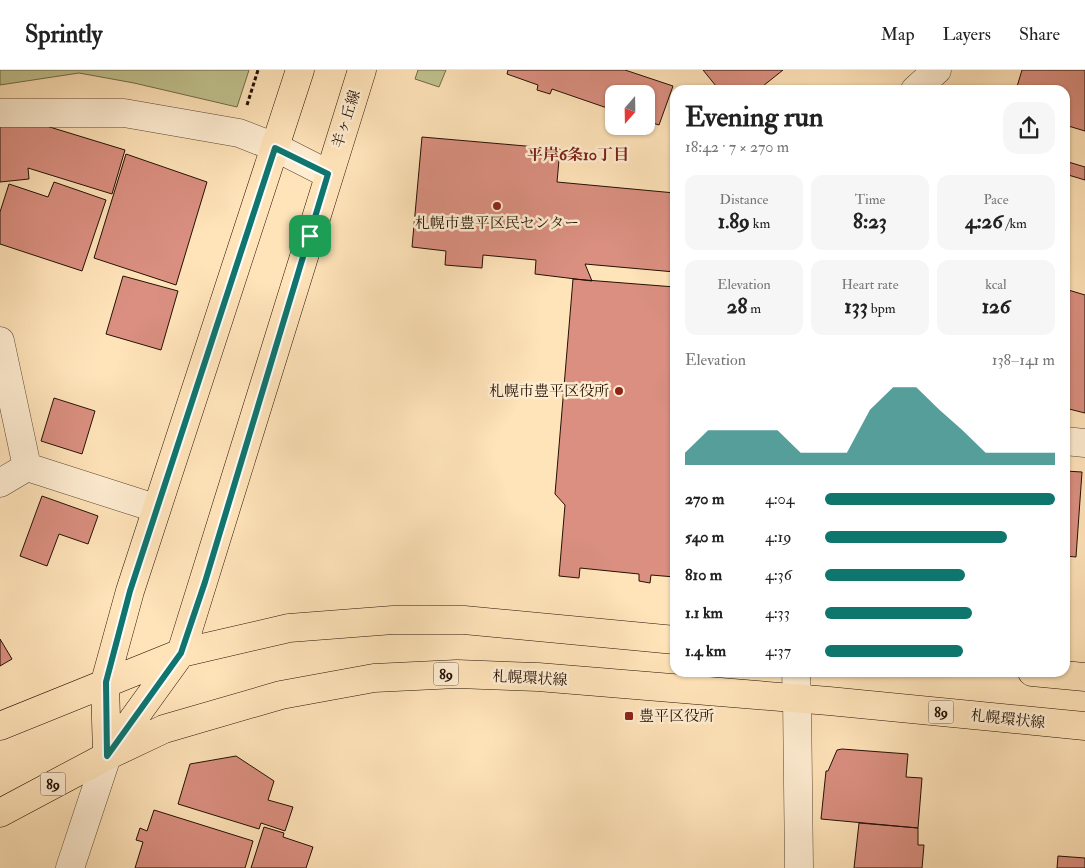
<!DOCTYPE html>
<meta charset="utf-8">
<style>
body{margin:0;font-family:"IM FELL Double Pica","Noto Serif JP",serif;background:#f6f6f6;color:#222;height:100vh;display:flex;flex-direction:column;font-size:19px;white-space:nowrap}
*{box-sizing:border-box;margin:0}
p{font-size:16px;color:#767676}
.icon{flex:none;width:28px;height:28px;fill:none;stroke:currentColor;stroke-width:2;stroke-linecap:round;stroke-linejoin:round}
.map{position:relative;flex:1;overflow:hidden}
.panel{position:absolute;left:670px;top:15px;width:400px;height:592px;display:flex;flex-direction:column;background:#fff;border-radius:15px;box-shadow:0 1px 4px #0004}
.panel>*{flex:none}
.needle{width:32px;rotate:200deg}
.controls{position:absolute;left:605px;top:15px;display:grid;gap:10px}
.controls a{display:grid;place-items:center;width:50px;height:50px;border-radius:10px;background:#fff;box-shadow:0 1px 4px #0004;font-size:25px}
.pin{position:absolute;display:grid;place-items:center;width:42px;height:42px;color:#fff;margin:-21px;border-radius:10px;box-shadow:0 2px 8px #0006}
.round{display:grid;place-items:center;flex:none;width:52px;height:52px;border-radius:15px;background:#f6f6f6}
.overview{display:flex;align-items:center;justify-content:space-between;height:85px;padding:0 15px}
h1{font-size:28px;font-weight:700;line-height:38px}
.figures{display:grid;grid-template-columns:repeat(3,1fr);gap:8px;height:85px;padding:5px 15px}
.figures div{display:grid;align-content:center;border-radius:12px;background:#f6f6f6;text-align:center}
.figures b{font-size:21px;font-weight:700}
.figures small{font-size:14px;font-weight:400}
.figures p{font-size:14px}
.chart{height:140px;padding:10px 15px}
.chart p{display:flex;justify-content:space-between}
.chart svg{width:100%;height:90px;margin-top:5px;fill:#0f766e;opacity:.7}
ul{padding:0 15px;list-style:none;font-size:16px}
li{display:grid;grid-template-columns:80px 60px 1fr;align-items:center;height:38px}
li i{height:12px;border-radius:6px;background:#0f766e}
header{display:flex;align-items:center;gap:30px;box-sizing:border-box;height:70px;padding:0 25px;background:#fff;border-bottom:1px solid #e0e0e0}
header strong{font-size:24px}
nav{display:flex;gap:28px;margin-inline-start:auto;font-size:18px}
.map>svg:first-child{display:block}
.green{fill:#c1c38f;stroke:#726a49}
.building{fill:#da8f80;stroke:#231103}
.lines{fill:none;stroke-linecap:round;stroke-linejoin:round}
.minor-casing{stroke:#5a4630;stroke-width:29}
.tertiary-casing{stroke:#5a4630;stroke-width:29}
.primary-casing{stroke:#231103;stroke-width:29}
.path{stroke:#231103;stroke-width:3;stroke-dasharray:4 2.5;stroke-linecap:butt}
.minor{stroke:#ffedd2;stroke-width:28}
.tertiary{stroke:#ffedd2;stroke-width:28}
.primary{stroke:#ffe3b9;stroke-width:28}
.route-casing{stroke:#fff;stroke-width:10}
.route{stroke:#0f766e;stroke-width:6}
.poi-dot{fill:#8f2418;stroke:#ffedd2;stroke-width:2}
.labels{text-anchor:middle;stroke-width:5;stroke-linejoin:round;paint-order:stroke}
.shield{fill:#ffedd2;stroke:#655341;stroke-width:1}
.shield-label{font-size:14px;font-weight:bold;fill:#231103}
.street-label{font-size:15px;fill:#231103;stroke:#ffedd2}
.poi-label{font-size:15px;fill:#231103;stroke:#ffedd2}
.neighbourhood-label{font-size:16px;font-weight:bold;fill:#7a1f14;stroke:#ffedd2}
</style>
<header>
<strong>Sprintly</strong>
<nav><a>Map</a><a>Layers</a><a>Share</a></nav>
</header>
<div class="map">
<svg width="1085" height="798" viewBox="0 0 1085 798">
<rect width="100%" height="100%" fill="#ffe3b9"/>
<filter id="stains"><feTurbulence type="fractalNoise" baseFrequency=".004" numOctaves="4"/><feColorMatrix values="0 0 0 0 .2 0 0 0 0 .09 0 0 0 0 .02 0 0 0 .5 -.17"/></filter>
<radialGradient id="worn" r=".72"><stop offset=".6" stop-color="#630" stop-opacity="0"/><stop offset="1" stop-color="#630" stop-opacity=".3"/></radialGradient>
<path class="green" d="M 0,0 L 249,0 L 237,37 L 134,13 L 79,3 L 0,15 Z
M 418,0 L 446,0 L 439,17 L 415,9 Z"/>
<path class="building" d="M 508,0 L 625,0 L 673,16 L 659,55 L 646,51 L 646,24 L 614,24 L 614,45 L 611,44 L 613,40 L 552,19 L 550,24 L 537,20 L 538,15 L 507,4 Z
M 703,0 L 783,0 L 758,20 L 711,20 L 716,16 Z
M 1022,0 L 1085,0 L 1085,61 L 1065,55 L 1065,20 L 1016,20 Z
M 30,51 L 125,80 L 112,124 L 28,98 L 29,109 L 0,112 L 0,56 Z
M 422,67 L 560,79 L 557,112 L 675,123 L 675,202 L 585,194 L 592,211 L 535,204 L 536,190 L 483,185 L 482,198 L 445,195 L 446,181 L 412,177 Z
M 126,84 L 207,112 L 176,215 L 94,188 Z
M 1065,91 L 1085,97 L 1085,110 L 1065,104 Z
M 54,112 L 106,130 L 82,201 L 0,174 L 0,142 L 9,114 L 48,127 Z
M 123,206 L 178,221 L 161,280 L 106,264 Z
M 573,209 L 675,217 L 675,507 L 651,505 L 650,513 L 639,511 L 639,504 L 580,498 L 579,508 L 559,506 L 565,435 L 555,424 Z
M 1065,219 L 1085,225 L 1085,343 L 1065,338 Z
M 54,328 L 95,341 L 82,384 L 41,371 Z
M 1065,401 L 1082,402 L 1076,487 L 1065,486 Z
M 42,426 L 98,446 L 88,474 L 59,464 L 47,496 L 20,486 Z
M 0,569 L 12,589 L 0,596 Z
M 842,679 L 908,684 L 906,707 L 922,708 L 918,758 L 821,749 L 826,701 L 828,701 L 837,680 Z
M 236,686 L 274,711 L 268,730 L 293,737 L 285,761 L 261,753 L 259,759 L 178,734 L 190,694 Z
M 154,740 L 253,771 L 245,798 L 135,798 L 143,772 L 136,770 L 140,758 L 147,761 Z
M 859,753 L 918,758 L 918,775 L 924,775 L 922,798 L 854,798 Z
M 264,757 L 284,763 L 283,767 L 313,777 L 306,798 L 251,798 Z
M 1058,786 L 1085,788 L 1085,798 L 1057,798 Z"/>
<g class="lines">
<defs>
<path id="minor" d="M 0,43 L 124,43 L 239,63 L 275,77 L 328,104
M 0,271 L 27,397 L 155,438
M 1065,371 L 1085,373
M 0,413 L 27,397
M 797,629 L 799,798"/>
<path id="tertiary" d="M 915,20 L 937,0
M 796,602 L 797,629
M 70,798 L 107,686"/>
<path id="primary" d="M 1032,602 L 1085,607
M 0,656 L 181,583 L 289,558 L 393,550 L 464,550 L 675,570
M 108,684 L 181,583 L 362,0
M 107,686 L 105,612 L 130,521 L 300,0
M 0,743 L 107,686 L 164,659 L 281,625 L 374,608 L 457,604 L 538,607 L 829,631 L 1085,656"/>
</defs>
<use href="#minor" class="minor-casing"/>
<use href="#tertiary" class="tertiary-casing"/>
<use href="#primary" class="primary-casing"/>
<path class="path" d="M 247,35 L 258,0"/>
<use href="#minor" class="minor"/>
<use href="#tertiary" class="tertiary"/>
<use href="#primary" class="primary"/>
</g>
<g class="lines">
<defs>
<path id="route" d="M 275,78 L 328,104 L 205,512 L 181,583 L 107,686 L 106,612 L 130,521 Z"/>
</defs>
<use href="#route" class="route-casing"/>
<use href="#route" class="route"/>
</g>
<g class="poi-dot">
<circle cx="497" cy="136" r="5"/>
<circle cx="619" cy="321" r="5"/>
<rect x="624" y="641" width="10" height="10" rx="2.5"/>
</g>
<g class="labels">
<g class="shield">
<rect x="433.5" y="592.5" width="25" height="23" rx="4"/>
<rect x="928.5" y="630.5" width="25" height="23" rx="4"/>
<rect x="40.5" y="702.5" width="25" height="23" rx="4"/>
</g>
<g class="shield-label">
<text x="446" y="609">89</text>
<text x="941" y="647">89</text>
<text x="53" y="719">89</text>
</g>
<g class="street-label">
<text transform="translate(346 49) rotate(-72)" y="5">羊ヶ丘線</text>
<text transform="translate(530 608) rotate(3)" y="5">札幌環状線</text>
<text transform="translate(1008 649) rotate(6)" y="5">札幌環状線</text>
</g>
<g class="poi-label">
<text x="497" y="158">札幌市豊平区民センター</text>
<text x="609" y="326" text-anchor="end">札幌市豊平区役所</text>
<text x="639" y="651" text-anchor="start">豊平区役所</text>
</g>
<g class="neighbourhood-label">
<text x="578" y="90">平岸6条10丁目</text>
</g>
</g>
<rect width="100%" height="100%" filter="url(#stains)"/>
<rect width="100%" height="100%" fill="url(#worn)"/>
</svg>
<div class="controls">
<a><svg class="needle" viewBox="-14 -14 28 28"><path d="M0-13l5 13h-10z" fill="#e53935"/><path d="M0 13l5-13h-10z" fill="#767676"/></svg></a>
</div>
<div class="pin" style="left:310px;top:166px;background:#1e9e55"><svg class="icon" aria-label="arrive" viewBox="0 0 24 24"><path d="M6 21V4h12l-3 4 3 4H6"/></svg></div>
<section class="panel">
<div class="overview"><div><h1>Evening run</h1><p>18:42 · 7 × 270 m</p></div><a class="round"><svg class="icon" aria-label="share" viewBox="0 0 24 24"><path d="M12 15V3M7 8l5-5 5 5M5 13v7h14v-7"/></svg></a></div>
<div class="figures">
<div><p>Distance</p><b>1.89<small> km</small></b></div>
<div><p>Time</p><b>8:23</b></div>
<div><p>Pace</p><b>4:26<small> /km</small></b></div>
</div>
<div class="figures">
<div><p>Elevation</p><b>28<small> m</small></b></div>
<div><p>Heart rate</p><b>133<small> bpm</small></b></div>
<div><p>kcal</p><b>126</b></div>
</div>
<div class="chart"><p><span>Elevation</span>138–141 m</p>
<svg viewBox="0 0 160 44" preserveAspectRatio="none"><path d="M0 44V38L10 27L20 27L30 27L40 27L50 38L60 38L70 38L80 17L90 6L100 6L110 17L120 27L130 38L140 38L150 38L160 38V44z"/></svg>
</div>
<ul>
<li><b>270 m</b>4:04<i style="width:100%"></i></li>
<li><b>540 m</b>4:19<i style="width:79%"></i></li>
<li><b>810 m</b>4:36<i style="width:61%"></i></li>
<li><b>1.1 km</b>4:33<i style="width:64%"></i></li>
<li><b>1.4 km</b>4:37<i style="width:60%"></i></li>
</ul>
</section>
</div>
